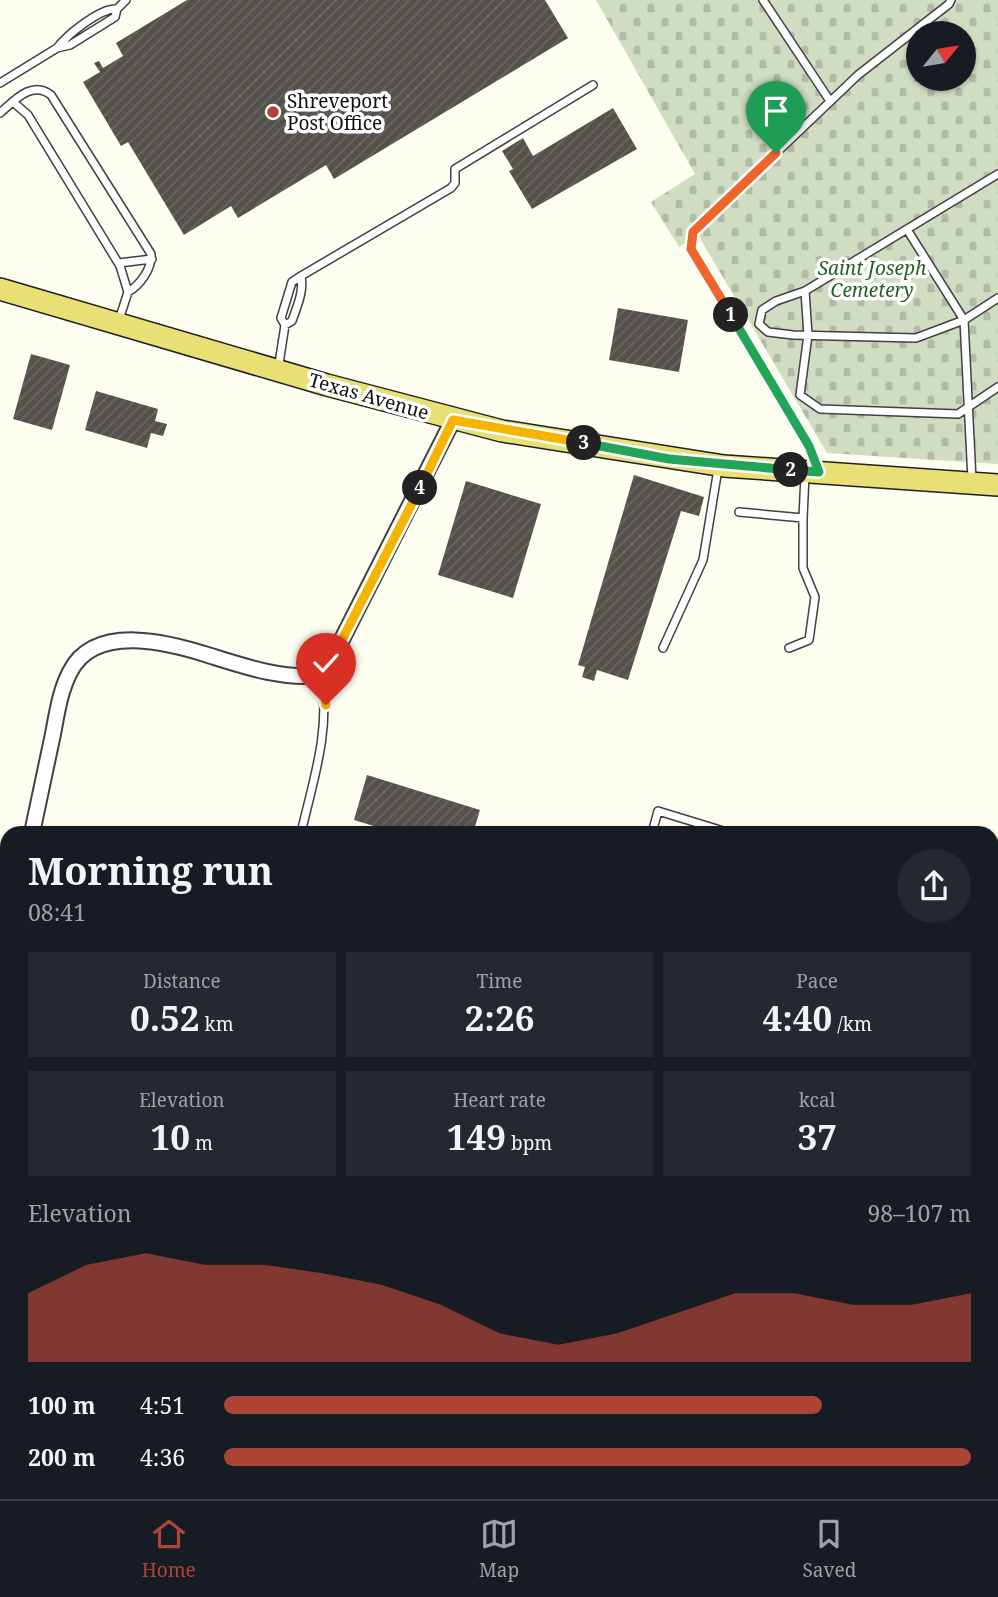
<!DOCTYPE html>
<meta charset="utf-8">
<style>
body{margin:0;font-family:"Noto Serif",serif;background:#242831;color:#f1f3f6;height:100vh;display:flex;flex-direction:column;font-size:26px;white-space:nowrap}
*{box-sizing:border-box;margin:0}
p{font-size:23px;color:#9ea1a6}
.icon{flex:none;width:38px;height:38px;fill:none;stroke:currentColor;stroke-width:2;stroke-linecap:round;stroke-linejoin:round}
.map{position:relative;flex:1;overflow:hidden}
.sheet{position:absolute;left:0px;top:826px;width:999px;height:674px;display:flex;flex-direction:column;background:#171b24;border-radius:21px 21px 0 0;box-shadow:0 2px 5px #0004}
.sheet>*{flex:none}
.needle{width:46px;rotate:60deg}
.controls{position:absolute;left:906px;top:21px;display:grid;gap:14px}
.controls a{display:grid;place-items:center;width:70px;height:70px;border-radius:50%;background:#171b24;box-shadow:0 2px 5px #0004;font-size:35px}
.pin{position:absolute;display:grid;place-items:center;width:60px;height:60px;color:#fff;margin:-72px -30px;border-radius:50% 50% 50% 0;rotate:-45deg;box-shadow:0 0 7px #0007}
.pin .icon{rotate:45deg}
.km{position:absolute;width:35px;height:35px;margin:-18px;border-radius:50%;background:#222;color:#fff;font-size:19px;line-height:35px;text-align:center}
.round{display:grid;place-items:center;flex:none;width:74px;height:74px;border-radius:37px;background:#242831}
.head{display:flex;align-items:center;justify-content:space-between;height:119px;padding:0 28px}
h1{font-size:38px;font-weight:700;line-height:52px}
.metrics{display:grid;grid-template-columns:repeat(3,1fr);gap:10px;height:119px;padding:7px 28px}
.metrics div{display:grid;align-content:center;border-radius:0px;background:#242831;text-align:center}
.metrics b{font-size:35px;font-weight:700}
.metrics small{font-size:19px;font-weight:400}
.metrics p{font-size:19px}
.chart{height:196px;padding:14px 28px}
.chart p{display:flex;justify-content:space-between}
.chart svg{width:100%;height:126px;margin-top:7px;fill:#ad4536;opacity:.7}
ul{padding:0 28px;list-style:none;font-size:23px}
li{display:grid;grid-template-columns:112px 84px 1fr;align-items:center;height:52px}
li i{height:18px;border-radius:9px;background:#ad4536}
.tab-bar{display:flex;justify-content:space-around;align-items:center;height:98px;border-top:2px solid #363941;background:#171b24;font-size:19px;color:#9ea1a6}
.tab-bar a{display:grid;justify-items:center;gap:4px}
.tab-bar .selected{color:#ad4536}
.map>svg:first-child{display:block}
.cemetery{fill:url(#cemetery-stones);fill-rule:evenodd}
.building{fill:url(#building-hatch)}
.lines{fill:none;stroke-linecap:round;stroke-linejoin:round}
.service-casing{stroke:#414141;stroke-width:10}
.minor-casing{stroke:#414141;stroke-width:18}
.primary-casing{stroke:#1f1f1f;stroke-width:24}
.service{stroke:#fff;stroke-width:7}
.minor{stroke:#fff;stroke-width:14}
.primary{stroke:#e8e075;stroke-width:21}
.rail-casing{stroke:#ad4536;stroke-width:7}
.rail{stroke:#fff;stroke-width:4.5;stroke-dasharray:13;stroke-linecap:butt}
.split-1-casing{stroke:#fff;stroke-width:14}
.split-2-casing{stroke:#fff;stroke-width:14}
.split-3-casing{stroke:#fff;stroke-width:14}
.split-4-casing{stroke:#fff;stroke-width:14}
.split-5-casing{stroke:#fff;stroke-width:14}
.split-1{stroke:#f0652b;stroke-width:9}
.split-2{stroke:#22a559;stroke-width:9}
.split-3{stroke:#22a559;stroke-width:9}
.split-4{stroke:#f5b400;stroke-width:9}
.split-5{stroke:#f5b400;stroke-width:9}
.poi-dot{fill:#ad4536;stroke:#fff;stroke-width:2.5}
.labels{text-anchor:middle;stroke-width:7;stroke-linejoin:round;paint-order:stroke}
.poi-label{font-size:19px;fill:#0e0e0e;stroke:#fff;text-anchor:start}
.park-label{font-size:19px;font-style:italic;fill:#275e25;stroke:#fff}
.street-label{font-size:19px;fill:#0e0e0e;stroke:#fff}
</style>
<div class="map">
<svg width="998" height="1499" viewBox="0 0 998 1499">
<defs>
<pattern id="cemetery-stones" width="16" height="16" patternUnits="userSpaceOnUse" patternTransform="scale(1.75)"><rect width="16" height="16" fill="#d0ddc3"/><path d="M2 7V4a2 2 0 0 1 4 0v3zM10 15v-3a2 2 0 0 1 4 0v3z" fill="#b1bca6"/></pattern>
<pattern id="building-hatch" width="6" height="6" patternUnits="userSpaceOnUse" patternTransform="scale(1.75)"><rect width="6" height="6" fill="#55514b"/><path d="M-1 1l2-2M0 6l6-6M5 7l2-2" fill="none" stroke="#696561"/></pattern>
</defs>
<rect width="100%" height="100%" fill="#fdfdf0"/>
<path class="cemetery" d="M 596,0 L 998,0 L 998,464 L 827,453 L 698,235 L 679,247 L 651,202 L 695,174 ZM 919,33 L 964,33 L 964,79 L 919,79 Z"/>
<path class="building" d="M 187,0 L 545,0 L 568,38 L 334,179 L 326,165 L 238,218 L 231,206 L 184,235 L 128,142 L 121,146 L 83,82 L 100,72 L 94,63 L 99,61 L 103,68 L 123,56 L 116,43 Z
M 613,108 L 637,149 L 532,209 L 509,171 L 513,169 L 502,151 L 523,138 L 533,156 Z
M 618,308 L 688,320 L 679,372 L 609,360 Z
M 31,354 L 70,365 L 52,430 L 13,419 Z
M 96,391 L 158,409 L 155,421 L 167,424 L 163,436 L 151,433 L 147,448 L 85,430 Z
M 634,475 L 704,497 L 699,516 L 681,511 L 628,680 L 597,670 L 594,681 L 582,677 L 585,667 L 578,665 Z
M 466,481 L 541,504 L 513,598 L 438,575 Z
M 367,775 L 480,810 L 473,833 L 397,833 L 354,820 Z
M 321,1493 L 489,1493 L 478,1499 L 324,1499 Z
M 665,1493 L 752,1493 L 739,1499 L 653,1499 Z"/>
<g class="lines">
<defs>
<path id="service" d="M 763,0 L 830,101
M 117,9 C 101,7 67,35 57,48 L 70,45 L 115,17 L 117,9 L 126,0
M 0,83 L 57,48
M 13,102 L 28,115 L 120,266 L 128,292 L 119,320
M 0,113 C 15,100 32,80 51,95 L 151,254 C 152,269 140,285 128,292
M 998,174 L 805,291 L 808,335 L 800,395 L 820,409 L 958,414 L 998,387
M 908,231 L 964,320 L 972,480
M 119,263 L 152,259
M 301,276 L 451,188 L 455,183 L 455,169 L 593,85
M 805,291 L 776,301 L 762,310 L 759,324 L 768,332 L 793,335 L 916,338 L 964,320 L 998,298
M 278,370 L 285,325 L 281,318 L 292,282 L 301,276 C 304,292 297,306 292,321 L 285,325
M 818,468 L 809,446 L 697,259 L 691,249 L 693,232 L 858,75 L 949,4 L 951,0
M 739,512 L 803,518 L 805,475
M 663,648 L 703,560 L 718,469
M 789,648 L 809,640 L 815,597 L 803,568 L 803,518
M 301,833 C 313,781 331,729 321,676
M 652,833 L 658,811 L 730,833
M 998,1210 L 993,1221 L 998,1235
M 992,1281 L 998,1281"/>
<path id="minor" d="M 32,833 C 39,800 46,767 53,734 C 57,713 60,691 70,672 C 95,622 171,643 211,656 C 246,667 285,680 321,675 L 329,665 L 453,420
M 992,1181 L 998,1178
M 814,1493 L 818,1499
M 536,1499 L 546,1493"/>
<path id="primary" d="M 0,289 L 327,385 L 502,431 L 724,466 L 998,485"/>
</defs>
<use href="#service" class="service-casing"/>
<use href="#minor" class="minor-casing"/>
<use href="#primary" class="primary-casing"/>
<use href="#service" class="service"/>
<use href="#minor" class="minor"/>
<use href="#primary" class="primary"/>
<defs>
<path id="rail" d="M 0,1237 L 7,1247
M 992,1346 L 998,1346
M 0,1381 L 7,1381
M 992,1411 L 998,1411
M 0,1416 L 7,1416"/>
</defs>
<use href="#rail" class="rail-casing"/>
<use href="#rail" class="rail"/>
</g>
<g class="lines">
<defs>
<path id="split-1" d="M 731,315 L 691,249 L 693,232 L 776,153"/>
<path id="split-2" d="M 731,315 L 809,446 L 819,472 L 791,470"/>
<path id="split-3" d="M 584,443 L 669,459 L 791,470"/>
<path id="split-4" d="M 420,488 L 453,420 L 584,443"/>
<path id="split-5" d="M 326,705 L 321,675 L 329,665 L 420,488"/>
</defs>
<use href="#split-1" class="split-1-casing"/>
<use href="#split-2" class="split-2-casing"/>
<use href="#split-3" class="split-3-casing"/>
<use href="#split-4" class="split-4-casing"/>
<use href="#split-5" class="split-5-casing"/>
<use href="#split-1" class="split-1"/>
<use href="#split-2" class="split-2"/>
<use href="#split-3" class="split-3"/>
<use href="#split-4" class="split-4"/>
<use href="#split-5" class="split-5"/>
</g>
<circle class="poi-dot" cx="273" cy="112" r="7"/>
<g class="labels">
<g class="poi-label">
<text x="287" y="108">Shreveport<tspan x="287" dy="22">Post Office</tspan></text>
</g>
<g class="park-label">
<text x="872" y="275">Saint Joseph<tspan x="872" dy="22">Cemetery</tspan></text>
</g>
<g class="street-label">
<text transform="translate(369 396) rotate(16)" y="7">Texas Avenue</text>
</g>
</g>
</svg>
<div class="controls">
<a><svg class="needle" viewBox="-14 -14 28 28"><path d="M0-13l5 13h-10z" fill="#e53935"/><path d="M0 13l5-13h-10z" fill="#9ea1a6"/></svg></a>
</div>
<div class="pin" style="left:776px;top:153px;background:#1e9e55"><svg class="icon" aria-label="arrive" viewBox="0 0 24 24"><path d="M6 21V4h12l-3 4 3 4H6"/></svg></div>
<div class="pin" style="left:326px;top:705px;background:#d93025"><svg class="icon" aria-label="check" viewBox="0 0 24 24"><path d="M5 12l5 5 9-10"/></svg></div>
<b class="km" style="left:731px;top:315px">1</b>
<b class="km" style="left:791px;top:470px">2</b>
<b class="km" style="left:584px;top:443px">3</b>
<b class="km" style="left:420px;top:488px">4</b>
<section class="sheet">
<div class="head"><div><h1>Morning run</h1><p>08:41</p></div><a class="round"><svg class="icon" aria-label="share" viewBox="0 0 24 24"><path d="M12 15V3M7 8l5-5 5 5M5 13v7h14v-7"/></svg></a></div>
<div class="metrics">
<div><p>Distance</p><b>0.52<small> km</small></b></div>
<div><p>Time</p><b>2:26</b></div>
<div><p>Pace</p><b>4:40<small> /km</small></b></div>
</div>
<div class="metrics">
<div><p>Elevation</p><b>10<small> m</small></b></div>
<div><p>Heart rate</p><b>149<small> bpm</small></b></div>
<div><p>kcal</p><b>37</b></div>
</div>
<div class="chart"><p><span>Elevation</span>98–107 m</p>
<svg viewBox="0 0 160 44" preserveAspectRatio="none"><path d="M0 44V20L10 10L20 6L30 10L40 10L50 13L60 17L70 24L80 34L90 38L100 34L110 27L120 20L130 20L140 24L150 24L160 20V44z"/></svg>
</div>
<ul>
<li><b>100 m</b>4:51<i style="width:80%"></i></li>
<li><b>200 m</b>4:36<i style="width:100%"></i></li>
</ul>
</section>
</div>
<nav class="tab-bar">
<a class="selected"><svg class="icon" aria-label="home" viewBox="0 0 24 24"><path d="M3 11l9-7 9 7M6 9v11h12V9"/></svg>Home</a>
<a><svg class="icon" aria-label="map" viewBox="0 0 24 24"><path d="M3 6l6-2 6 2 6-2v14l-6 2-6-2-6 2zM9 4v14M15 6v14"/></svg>Map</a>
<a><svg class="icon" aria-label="saved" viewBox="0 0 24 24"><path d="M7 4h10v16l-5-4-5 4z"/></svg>Saved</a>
</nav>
